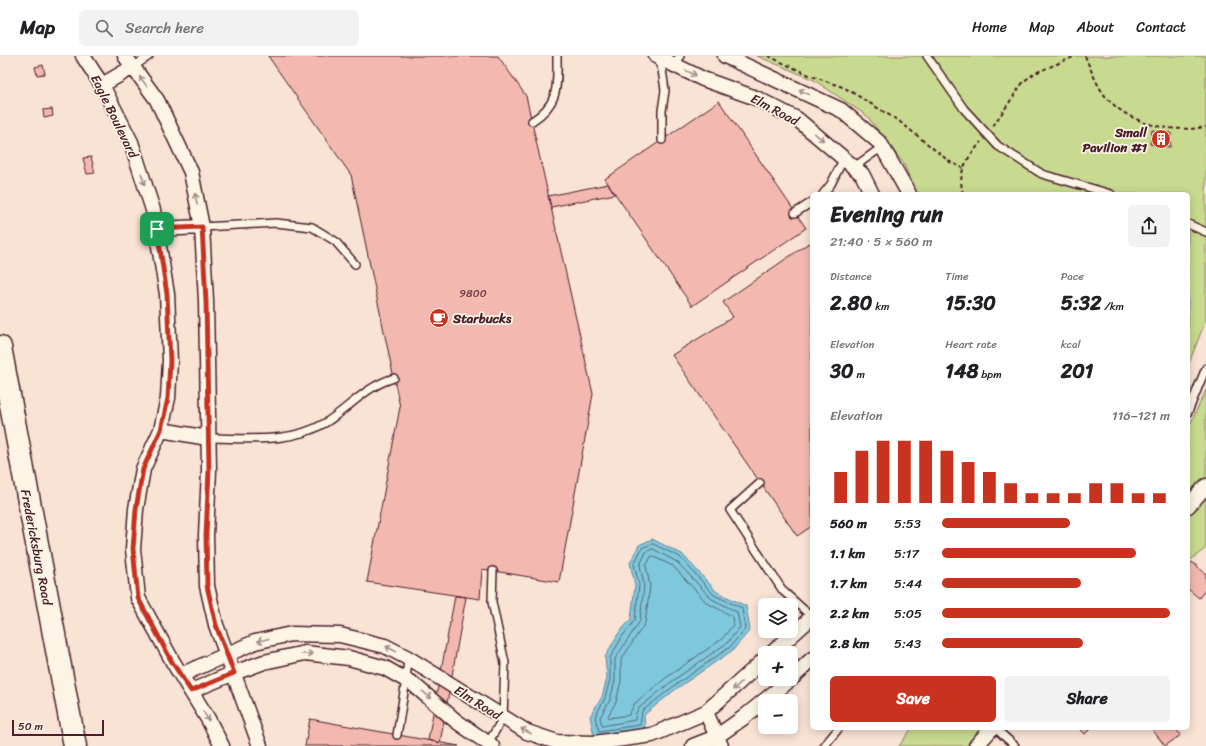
<!DOCTYPE html>
<meta charset="utf-8">
<style>
body{margin:0;font-family:Sriracha,sans-serif;background:#f2f2f2;color:#202124;height:100vh;display:flex;flex-direction:column;font-size:15px;white-space:nowrap}
*{box-sizing:border-box;margin:0}
p{font-size:13px;color:#757577}
.icon{flex:none;width:22px;height:22px;fill:none;stroke:currentColor;stroke-width:2;stroke-linecap:round;stroke-linejoin:round}
.map{position:relative;flex:1;overflow:hidden}
.panel{position:absolute;left:810px;top:136px;width:380px;height:538px;display:flex;flex-direction:column;background:#fff;border-radius:6px;box-shadow:0 2px 10px #0003}
.panel>*{flex:none}
.buttons{position:absolute;left:758px;top:542px;display:grid;gap:8px}
.buttons a{display:grid;place-items:center;width:40px;height:40px;border-radius:6px;background:#fff;box-shadow:0 2px 10px #0003;font-size:20px}
.scale{position:absolute;left:12px;bottom:10px;width:92px;box-sizing:border-box;padding-left:4px;border:2px solid #4a1f2b;border-top:0;font-size:11px;line-height:14px;white-space:nowrap;color:#4a1f2b;-webkit-text-stroke:3px #fcf5e5;paint-order:stroke}
.pin{position:absolute;display:grid;place-items:center;width:34px;height:34px;color:#fff;margin:-17px;border-radius:8px;box-shadow:0 2px 6px #0006}
.round{display:grid;place-items:center;flex:none;width:42px;height:42px;border-radius:6px;background:#f2f2f2}
.headline{display:flex;align-items:center;justify-content:space-between;height:68px;padding:0 20px}
h1{font-size:22px;font-weight:700;line-height:30px}
.stats{display:grid;grid-template-columns:repeat(3,1fr);gap:6px;height:68px;padding:4px 20px}
.stats div{display:grid;align-content:center}
.stats b{font-size:20px;font-weight:700}
.stats small{font-size:11px;font-weight:400}
.stats p{font-size:11px}
.chart{height:112px;padding:8px 20px}
.chart p{display:flex;justify-content:space-between}
.chart svg{width:100%;height:72px;margin-top:4px;stroke:#c8321e;stroke-width:6}
.action{display:flex;gap:8px;margin-top:auto;padding:8px 20px}
.action a{flex:1;height:46px;border-radius:6px;background:#c8321e;color:#fff;font-size:16px;font-weight:700;line-height:46px;text-align:center}
.action a+a{background:#f2f2f2;color:#202124}
ul{padding:0 20px;list-style:none;font-size:13px}
li{display:grid;grid-template-columns:64px 48px 1fr;align-items:center;height:30px}
li i{height:10px;border-radius:5px;background:#c8321e}
header{display:flex;align-items:center;gap:24px;box-sizing:border-box;height:56px;padding:0 20px;background:#fff;border-bottom:1px solid #e0e0e0}
header strong{font-size:19px}
nav{display:flex;gap:22px;margin-inline-start:auto;font-size:14px}
.search{width:280px;height:36px;background:#f2f2f2;display:flex;align-items:center;gap:10px;box-sizing:border-box;padding:0 14px;border-radius:6px;color:#757577;font-size:15px}
.map>svg:first-child{display:block}
.green{fill:#c7da8f;stroke:#887c5d}
.water{fill:#7dc8dd;stroke:#698496}
.lines{fill:none;stroke-linecap:round;stroke-linejoin:round}
.shore{stroke:#5e6372;stroke-width:1}
.building{fill:#f3b8b0;stroke:#4a1f2b}
.lane-casing{stroke:#4a1f2b;stroke-width:10}
.street-casing{stroke:#4a1f2b;stroke-width:17}
.primary-casing{stroke:#4a1f2b;stroke-width:25}
.path{stroke:#4a1f2b;stroke-width:2;stroke-dasharray:4 3;stroke-linecap:butt}
.lane{stroke:#fcf5e5;stroke-width:7}
.street{stroke:#fcf5e5;stroke-width:14}
.primary{stroke:#fcf5e5;stroke-width:22}
.oneway{stroke:#a38a88}
.route-casing{stroke:#fff;stroke-width:8}
.route{stroke:#c8321e;stroke-width:5}
.labels{text-anchor:middle;stroke-width:3.5;stroke-linejoin:round;paint-order:stroke}
.number-label{font-size:11px;fill:#74454c}
.street-label{font-size:13px;fill:#4a1f2b;stroke:#fcf5e5}
.poi-label{font-size:13px;font-weight:bold;fill:#4a1f2b;stroke:#fcf5e5;text-anchor:end}
</style>
<header>
<strong>Map</strong>
<div class="search"><svg class="icon" aria-label="search" viewBox="0 0 24 24"><circle cx="10" cy="10" r="6"/><path d="M15 15l6 6"/></svg>Search here</div>
<nav><a>Home</a><a>Map</a><a>About</a><a>Contact</a></nav>
</header>
<div class="map">
<svg width="1206" height="690" viewBox="0 0 1206 690">
<rect width="100%" height="100%" fill="#f9e3d5"/>
<filter id="ink" filterUnits="userSpaceOnUse"><feTurbulence type="fractalNoise" baseFrequency=".025" numOctaves="2"/><feDisplacementMap in="SourceGraphic" scale="8" xChannelSelector="R" yChannelSelector="G"/><feConvolveMatrix kernelMatrix="1 2 1 2 8 2 1 2 1" color-interpolation-filters="sRGB"/></filter>
<g filter="url(#ink)">
<path class="green" d="M 757,0 L 1206,0 L 1206,263 L 1188,310 L 1188,138 L 916,138 L 904,108 L 867,60 L 814,24 Z
M 1206,334 L 1206,492 L 1188,506 L 1188,373 Z
M 912,672 L 985,672 L 969,690 L 899,690 Z"/>
<path class="water" d="M 652,483 L 682,498 L 717,536 L 746,550 L 750,574 L 733,594 L 676,633 L 644,659 L 645,672 L 594,680 L 590,660 L 602,641 L 607,622 L 605,601 L 618,578 L 631,563 L 635,529 L 630,507 L 639,489 Z"/>
<g class="lines">
<path class="shore" d="M 653,488 L 680,501 L 714,539 L 742,552 L 745,573 L 730,591 L 674,630 L 642,655 L 640,669 L 599,675 L 595,661 L 605,642 L 610,623 L 610,602 L 622,581 L 635,564 L 639,529 L 634,508 L 642,492 Z
M 653,493 L 677,506 L 712,543 L 737,556 L 740,571 L 727,587 L 671,626 L 639,652 L 636,657 L 635,664 L 602,670 L 600,661 L 610,644 L 615,625 L 615,603 L 640,565 L 644,529 L 640,509 L 646,496 Z
M 652,500 L 673,510 L 707,547 L 732,560 L 733,569 L 722,583 L 667,621 L 635,647 L 629,659 L 609,662 L 608,660 L 616,646 L 621,625 L 621,604 L 645,567 L 650,530 L 646,510 Z"/>
</g>
<path class="building" d="M 268,0 L 498,0 L 526,40 L 593,338 L 559,526 L 482,513 L 480,543 L 367,526 L 400,351 L 351,119 Z
M 43,9 L 45,18 L 37,19 L 35,11 Z
M 719,45 L 806,172 L 692,250 L 605,123 Z
M 52,53 L 53,60 L 44,62 L 43,54 Z
M 1152,74 L 1171,77 L 1170,91 L 1150,88 Z
M 91,101 L 95,117 L 87,118 L 83,102 Z
M 608,128 L 615,138 L 551,151 L 548,140 Z
M 809,187 L 812,191 L 812,470 L 797,480 L 672,299 L 733,261 L 723,246 Z
M 1192,506 L 1206,518 L 1206,533 L 1199,542 L 1188,533 L 1188,510 Z
M 455,540 L 466,541 L 440,687 L 428,684 Z
M 310,663 L 459,690 L 305,690 Z
M 1079,672 L 1091,672 L 1085,678 Z
M 1151,672 L 1168,672 L 1171,676 L 1175,672 L 1181,679 L 1165,690 Z"/>
<g class="lines">
<defs>
<path id="lane" d="M 927,0 L 964,53 L 998,90 L 1042,118 L 1111,138
M 657,1 L 662,14 L 665,34 L 662,55 L 662,84
M 673,9 L 680,0
M 133,11 L 149,0
M 532,65 C 560,47 557,30 557,0
M 854,111 L 882,91
M 823,138 L 831,128 L 844,102
M 795,157 L 812,146
M 1188,168 L 1206,176
M 202,171 L 276,167 L 312,171 L 335,185 L 355,208
M 1188,356 L 1206,312
M 208,382 C 247,382 290,388 325,367 C 349,352 366,330 394,322
M 760,427 L 730,454 L 783,535 L 812,561
M 995,672 L 1015,690
M 397,679 L 406,624 L 408,602
M 488,687 L 503,662 L 505,607 L 492,546 L 493,515
M 824,690 L 839,672"/>
<path id="street" d="M 83,0 L 102,29 L 131,86 L 153,154 L 167,238 L 170,305 L 168,342 L 161,374 L 143,413 L 136,453 L 133,493 L 138,542 L 173,606 L 208,663 L 222,690
M 125,0 L 157,44 L 191,116 L 202,171 L 206,245 L 209,414 L 206,479 L 207,530 L 216,569 L 260,690
M 656,0 L 703,23 L 756,42 L 797,63 L 862,118 L 872,138
M 725,0 L 841,54 L 880,87 L 909,138
M 102,29 L 133,11
M 157,173 L 202,171
M 161,374 L 208,382
M 1188,450 L 1206,430
M 772,597 L 812,561
M 181,619 L 255,586 L 291,578 L 340,579 L 385,590 L 408,602 L 527,676 L 557,686 L 594,687 L 652,679 L 706,656 L 765,603
M 791,623 L 812,603
M 191,635 L 234,617 L 264,606 L 305,597 L 349,602 L 385,612 L 413,628 L 456,665 L 492,690
M 706,656 L 721,690
M 693,690 L 716,681 L 743,662 L 791,623
M 976,690 L 992,672"/>
<path id="primary" d="M 0,291 L 75,690"/>
</defs>
<use href="#lane" class="lane-casing"/>
<use href="#street" class="street-casing"/>
<use href="#primary" class="primary-casing"/>
<path class="path" d="M 768,0 L 809,19 L 845,32 L 899,65 L 950,106 L 963,112
M 1085,0 C 1091,14 1097,30 1106,41 C 1130,69 1171,77 1206,71
M 993,70 L 1024,25 L 1035,17 L 1076,0
M 963,138 C 957,115 967,103 981,86"/>
<use href="#lane" class="lane"/>
<use href="#street" class="street"/>
<use href="#primary" class="primary"/>
</g>
<defs><path id="oneway-shaft" d="M-6 0H5M1.5-3L5.5 0L1.5 3" fill="none" stroke-width="1.6" stroke-linecap="round" stroke-linejoin="round"/></defs>
<g class="oneway">
<use href="#oneway-shaft" transform="translate(691 17) rotate(26)"/>
<use href="#oneway-shaft" transform="translate(143 25) rotate(-126)"/>
<use href="#oneway-shaft" transform="translate(804 36) rotate(-155)"/>
<use href="#oneway-shaft" transform="translate(819 81) rotate(39)"/>
<use href="#oneway-shaft" transform="translate(143 123) rotate(72)"/>
<use href="#oneway-shaft" transform="translate(196 143) rotate(-101)"/>
<use href="#oneway-shaft" transform="translate(263 584) rotate(166)"/>
<use href="#oneway-shaft" transform="translate(391 593) rotate(-153)"/>
<use href="#oneway-shaft" transform="translate(307 598)"/>
<use href="#oneway-shaft" transform="translate(737 630) rotate(136)"/>
<use href="#oneway-shaft" transform="translate(427 639) rotate(39)"/>
<use href="#oneway-shaft" transform="translate(206 660) rotate(59)"/>
<use href="#oneway-shaft" transform="translate(526 675) rotate(-153)"/>
</g>
</g>
<g class="lines" filter="url(#ink)">
<defs>
<path id="route" d="M 202,171 L 206,245 L 209,414 L 206,479 L 207,530 L 216,569 L 234,617 L 191,635 L 172,606 L 138,542 L 133,493 L 136,453 L 143,413 L 161,374 L 168,342 L 170,305 L 167,238 L 157,173 Z"/>
</defs>
<use href="#route" class="route-casing"/>
<use href="#route" class="route"/>
</g>
<defs>
<symbol id="building-disc" viewBox="-11 -11 22 22"><circle r="9.5" fill="#c8321e" stroke="#fcf5e5"/><path d="M-4-6H4V6H1V3H-1V6H-4ZM-2.5-4.3h1.7v1.8h-1.7ZM.8-4.3h1.7v1.8H.8ZM-2.5-1h1.7V.8h-1.7ZM.8-1h1.7V.8H.8Z" fill="#fff"/></symbol>
<symbol id="cafe-disc" viewBox="-11 -11 22 22"><circle r="9.5" fill="#c8321e" stroke="#fcf5e5"/><path d="M-5.5-4.5H6V0H3Q3 3.5 0 3.5H-2.5Q-5.5 3.5-5.5 0ZM3-3.2v2h1.7v-2ZM-6 4.5H4V6H-6Z" fill="#fff"/></symbol>
</defs>
<g fill-rule="evenodd">
<use href="#building-disc" x="1150" y="72" width="22" height="22"/>
<use href="#cafe-disc" x="428" y="251" width="22" height="22"/>
</g>
<g class="labels">
<g class="number-label">
<text x="473" y="241">9800</text>
</g>
<g class="street-label">
<text transform="translate(775 53) rotate(28)" y="5">Elm Road</text>
<text transform="translate(115 60) rotate(64)" y="5">Eagle Boulevard</text>
<text transform="translate(37 491) rotate(79)" y="5">Fredericksburg Road</text>
<text transform="translate(478 646) rotate(32)" y="5">Elm Road</text>
</g>
<g class="poi-label">
<text x="1147" y="81">Small<tspan x="1147" dy="15">Pavilion #1</tspan></text>
<text x="453" y="267" text-anchor="start">Starbucks</text>
</g>
</g>
</svg>
<div class="buttons">
<a><svg class="icon" aria-label="layers" viewBox="0 0 24 24"><path d="M12 4l9 5-9 5-9-5zM3 14l9 5 9-5"/></svg></a>
<a>+</a>
<a>−</a>
</div>
<div class="scale">50 m</div>
<div class="pin" style="left:157px;top:173px;background:#1e9e55"><svg class="icon" aria-label="arrive" viewBox="0 0 24 24"><path d="M6 21V4h12l-3 4 3 4H6"/></svg></div>
<section class="panel">
<div class="headline"><div><h1>Evening run</h1><p>21:40 · 5 × 560 m</p></div><a class="round"><svg class="icon" aria-label="share" viewBox="0 0 24 24"><path d="M12 15V3M7 8l5-5 5 5M5 13v7h14v-7"/></svg></a></div>
<div class="stats">
<div><p>Distance</p><b>2.80<small> km</small></b></div>
<div><p>Time</p><b>15:30</b></div>
<div><p>Pace</p><b>5:32<small> /km</small></b></div>
</div>
<div class="stats">
<div><p>Elevation</p><b>30<small> m</small></b></div>
<div><p>Heart rate</p><b>148<small> bpm</small></b></div>
<div><p>kcal</p><b>201</b></div>
</div>
<div class="chart"><p><span>Elevation</span>116–121 m</p>
<svg viewBox="0 0 160 44" preserveAspectRatio="none"><path d="M5 44V25M15 44V12M25 44V6M35 44V6M45 44V6M55 44V12M65 44V19M75 44V25M85 44V32M95 44V38M105 44V38M115 44V38M125 44V32M135 44V32M145 44V38M155 44V38"/></svg>
</div>
<ul>
<li><b>560 m</b>5:53<i style="width:56%"></i></li>
<li><b>1.1 km</b>5:17<i style="width:85%"></i></li>
<li><b>1.7 km</b>5:44<i style="width:61%"></i></li>
<li><b>2.2 km</b>5:05<i style="width:100%"></i></li>
<li><b>2.8 km</b>5:43<i style="width:62%"></i></li>
</ul>
<div class="action"><a>Save</a><a>Share</a></div>
</section>
</div>
